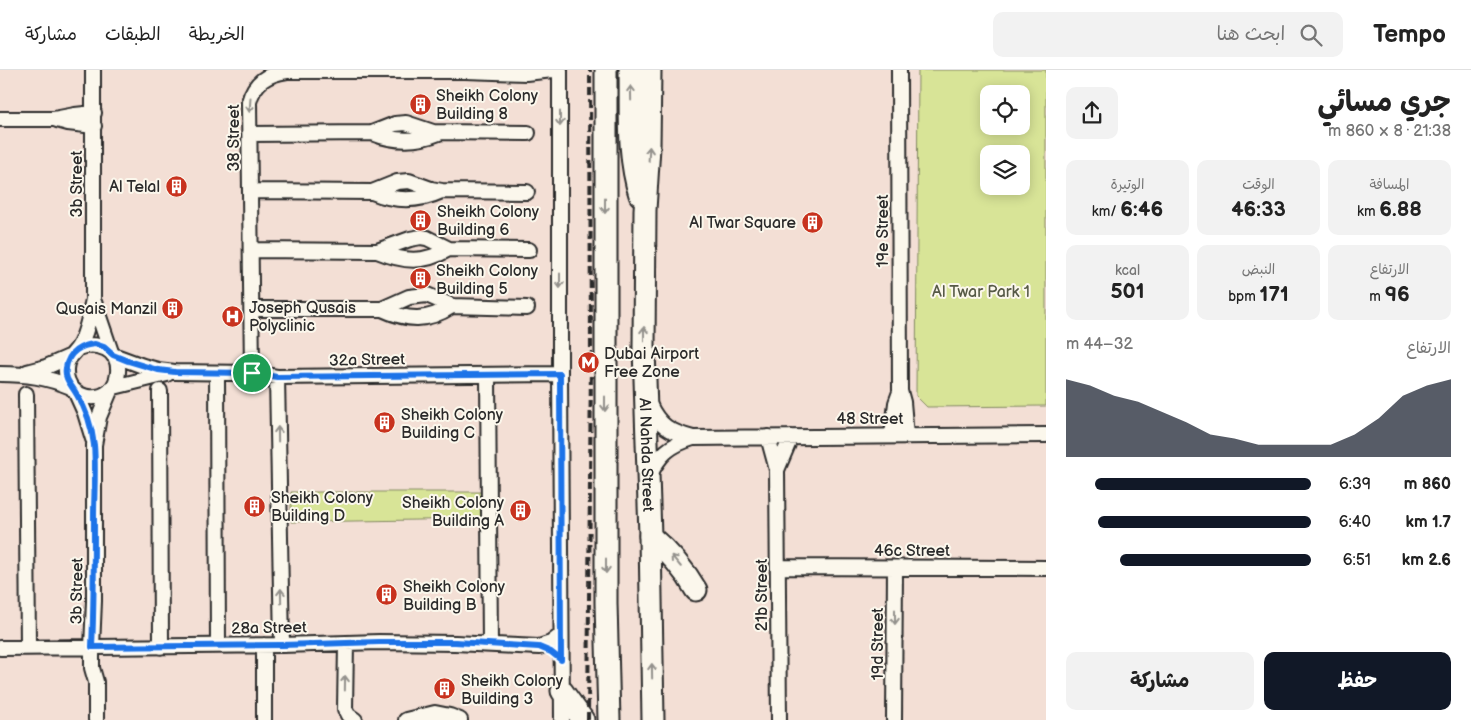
<!DOCTYPE html>
<html lang="ar">
<meta charset="utf-8">
<style>
body{margin:0;font-family:"Balsamiq Sans","Playpen Sans Arabic",sans-serif;background:#f2f2f2;color:#222;direction:rtl;height:100vh;display:flex;flex-direction:column;font-size:19px;white-space:nowrap}
*{box-sizing:border-box;margin:0}
p{font-size:16px;color:#767676}
.icon{flex:none;width:28px;height:28px;fill:none;stroke:currentColor;stroke-width:2;stroke-linecap:round;stroke-linejoin:round}
.map{position:relative;flex:1;overflow:hidden;direction:ltr}
.sheet{display:flex;flex-direction:column;background:#fff;width:425px}
.sheet>*{flex:none}
.buttons{position:absolute;left:980px;top:15px;display:grid;gap:10px}
.buttons a{display:grid;place-items:center;width:50px;height:50px;border-radius:10px;background:#fff;box-shadow:0 2px 12px #0003;font-size:25px}
.pin{position:absolute;display:grid;place-items:center;width:42px;height:42px;color:#fff;margin:-21px;border:2px solid #fff;border-radius:50%;box-shadow:0 1px 5px #0007}
.round{display:grid;place-items:center;flex:none;width:52px;height:52px;border-radius:10px;background:#f2f2f2}
.overview{display:flex;align-items:center;justify-content:space-between;height:85px;padding:0 20px}
h1{font-size:28px;font-weight:700;line-height:38px}
.figures{display:grid;grid-template-columns:repeat(3,1fr);gap:8px;height:85px;padding:5px 20px}
.figures div{display:grid;align-content:center;border-radius:10px;background:#f2f2f2;text-align:center}
.figures b{font-size:21px;font-weight:700}
.figures small{font-size:14px;font-weight:400}
.figures p{font-size:14px}
.chart{height:140px;padding:10px 20px}
.chart p{display:flex;justify-content:space-between}
.chart svg{width:100%;height:90px;margin-top:5px;fill:#111827;opacity:.7}
.button{display:flex;gap:10px;margin-top:auto;padding:10px 20px}
.button a{flex:1;height:58px;border-radius:10px;background:#111827;color:#fff;font-size:20px;font-weight:700;line-height:58px;text-align:center}
.button a+a{background:#f2f2f2;color:#222}
ul{padding:0 20px;list-style:none;font-size:16px}
li{display:grid;grid-template-columns:80px 60px 1fr;align-items:center;height:38px}
li i{height:12px;border-radius:6px;background:#111827}
header{display:flex;align-items:center;gap:30px;box-sizing:border-box;height:70px;padding:0 25px;background:#fff;border-bottom:1px solid #e0e0e0}
header strong{font-size:24px}
nav{display:flex;gap:28px;margin-inline-start:auto;font-size:18px}
.search{width:350px;height:45px;background:#f2f2f2;display:flex;align-items:center;gap:12px;box-sizing:border-box;padding:0 18px;border-radius:10px;color:#767676;font-size:19px}
main{display:flex;flex:1;min-height:0}
.map>svg:first-child{display:block}
.green{fill:#d8e497;stroke:#828861;fill-rule:evenodd}
.lines{fill:none;stroke-linecap:round;stroke-linejoin:round}
.street-casing{stroke:#2b2b2b;stroke-width:18}
.primary-casing{stroke:#2b2b2b;stroke-width:25}
.street{stroke:#fbf7ec;stroke-width:14}
.primary{stroke:#fbf7ec;stroke-width:21}
.rail{stroke:#2b2b2b;stroke-width:4;stroke-dasharray:8 4;stroke-linecap:butt}
.oneway{stroke:#93918c}
.route-casing{stroke:#fff;stroke-width:10}
.route{stroke:#1a73e8;stroke-width:6}
.labels{text-anchor:middle;stroke-width:4;stroke-linejoin:round;paint-order:stroke}
.poi-label{font-size:16px;fill:#2b2b2b;stroke:#fbf7ec;text-anchor:start}
.street-label{font-size:16px;fill:#2b2b2b;stroke:#fbf7ec}
.park-label{font-size:16px;fill:#565946;stroke:#fbf7ec}
</style>
<header>
<strong>Tempo</strong>
<div class="search"><svg class="icon" aria-label="search" viewBox="0 0 24 24"><circle cx="10" cy="10" r="6"/><path d="M15 15l6 6"/></svg>ابحث هنا</div>
<nav><a>الخريطة</a><a>الطبقات</a><a>مشاركة</a></nav>
</header>
<main>
<section class="sheet">
<div class="overview"><div><h1>جري مسائي</h1><p>21:38 · 8 × 860 m</p></div><a class="round"><svg class="icon" aria-label="share" viewBox="0 0 24 24"><path d="M12 15V3M7 8l5-5 5 5M5 13v7h14v-7"/></svg></a></div>
<div class="figures">
<div><p>المسافة</p><b>6.88<small> km</small></b></div>
<div><p>الوقت</p><b>46:33</b></div>
<div><p>الوتيرة</p><b>6:46<small> /km</small></b></div>
</div>
<div class="figures">
<div><p>الارتفاع</p><b>96<small> m</small></b></div>
<div><p>النبض</p><b>171<small> bpm</small></b></div>
<div><p>kcal</p><b>501</b></div>
</div>
<div class="chart"><p><span>الارتفاع</span>32–44 m</p>
<svg viewBox="0 0 160 44" preserveAspectRatio="none"><path d="M0 44V6L10 9L20 14L30 17L40 22L50 27L60 33L70 35L80 38L90 38L100 38L110 38L120 33L130 25L140 14L150 9L160 6V44z"/></svg>
</div>
<ul>
<li><b>860 m</b>6:39<i style="width:88%"></i></li>
<li><b>1.7 km</b>6:40<i style="width:87%"></i></li>
<li><b>2.6 km</b>6:51<i style="width:78%"></i></li>
</ul>
<div class="button"><a>حفظ</a><a>مشاركة</a></div>
</section>
<div class="map">
<svg width="1046" height="650" viewBox="0 0 1046 650">
<rect width="100%" height="100%" fill="#f3dfd5"/>
<filter id="ink" filterUnits="userSpaceOnUse"><feTurbulence type="fractalNoise" baseFrequency=".02" numOctaves="2"/><feDisplacementMap in="SourceGraphic" scale="10" xChannelSelector="R" yChannelSelector="G"/><feConvolveMatrix kernelMatrix="1 2 1 2 8 2 1 2 1" color-interpolation-filters="sRGB"/></filter>
<g filter="url(#ink)">
<path class="green" d="M 918,0 L 1046,0 L 1046,336 L 927,337 L 916,326 ZM 989,24 L 1021,24 L 1021,56 L 989,56 ZM 989,84 L 1021,84 L 1021,116 L 989,116 Z
M 291,422 L 482,422 L 481,449 L 291,452 Z"/>
<g class="lines">
<defs>
<path id="street" d="M 560,0 L 560,304 L 562,650
M 899,0 L 900,321 L 903,332 L 906,366
M 0,49 L 54,49 L 75,45 L 94,43
M 57,50 L 68,53 L 94,56
M 372,63 C 395,72 417,72 439,63
M 250,64 L 372,63 L 395,54 L 406,53 L 433,62 L 528,63
M 251,121 L 372,122 L 397,112 L 409,111 L 431,119 L 442,121 L 527,122
M 372,122 C 396,132 418,132 442,121
M 251,180 L 377,181 L 410,169 L 421,167 L 427,168 L 449,179 L 529,180
M 377,181 C 404,192 423,194 449,179
M 94,232 L 111,282
M 252,239 L 382,239 L 409,227 L 427,225 L 452,236 L 527,238
M 382,239 C 408,251 427,252 452,236
M 78,278 C 97,271 120,279 118,302 C 116,338 64,334 66,299 C 67,286 74,285 79,276 C 87,263 90,244 93,229 L 93,0
M 113,285 L 143,296 L 158,300 L 175,302 L 252,303 L 277,307 L 560,304
M 27,302 L 46,297 L 69,287
M 217,303 L 218,575
M 252,303 L 249,32 C 254,12 267,4 287,1 L 465,1 L 526,3 L 553,0
M 0,304 C 26,304 47,307 71,317
M 488,306 L 490,575
M 277,307 L 282,575
M 114,317 L 167,304
M 160,321 L 161,577
M 76,323 L 85,343 L 93,369
M 26,324 L 28,577
M 649,334 C 659,356 670,362 693,368 L 1046,365
M 892,365 L 896,333 L 900,322
M 768,367 L 777,400
M 649,407 C 659,384 670,375 693,368
M 778,497 L 1046,498
M 346,573 L 345,639 L 348,645 L 355,650
M 0,578 L 282,575 L 379,572 L 455,573 L 539,577 L 551,573 L 561,565
M 96,650 L 96,612 L 92,598 L 92,577 L 94,531 L 94,375 L 99,347 L 110,321
M 264,650 L 264,575
M 406,650 L 435,643 L 450,646 L 460,650
M 779,650 L 777,400 L 791,367
M 894,650 L 895,498"/>
<g id="primary">
<path d="M 606,0 L 606,533 L 609,650"/>
<path d="M 630,0 C 631,41 627,85 640,125"/>
<path id="s1" d="M 650,0 L 649,77 L 645,140 L 644,278 L 650,466 L 653,650"/>
<path d="M 650,466 C 669,482 684,499 696,520"/>
<path d="M 562,621 L 583,650"/>
</g>
</defs>
<use href="#street" class="street-casing"/>
<use href="#primary" class="primary-casing"/>
<use href="#street" class="street"/>
<use href="#primary" class="primary"/>
<path class="rail" d="M 588,650 L 591,290 L 590,0"/>
</g>
<defs><path id="oneway-shaft" d="M-6 0H5M1.5-3L5.5 0L1.5 3" fill="none" stroke-width="1.6" stroke-linecap="round" stroke-linejoin="round" transform="scale(1.25)"/></defs>
<g class="oneway">
<use href="#oneway-shaft" transform="translate(631 23) rotate(-91)"/>
<use href="#oneway-shaft" transform="translate(250 35) rotate(94)"/>
<use href="#oneway-shaft" transform="translate(560 49) rotate(90)"/>
<use href="#oneway-shaft" transform="translate(649 84) rotate(-87)"/>
<use href="#oneway-shaft" transform="translate(605 136) rotate(90)"/>
<use href="#oneway-shaft" transform="translate(560 211) rotate(90)"/>
<use href="#oneway-shaft" transform="translate(644 264) rotate(-90)"/>
<use href="#oneway-shaft" transform="translate(605 334) rotate(90)"/>
<use href="#oneway-shaft" transform="translate(278 364) rotate(-91)"/>
<use href="#oneway-shaft" transform="translate(676 491) rotate(-130)"/>
<use href="#oneway-shaft" transform="translate(606 496) rotate(90)"/>
<use href="#oneway-shaft" transform="translate(281 526) rotate(-91)"/>
<use href="#oneway-shaft" transform="translate(895 547) rotate(90)"/>
<use href="#oneway-shaft" transform="translate(652 601) rotate(-91)"/>
<use href="#oneway-shaft" transform="translate(345 613) rotate(-89)"/>
</g>
</g>
<g class="lines" filter="url(#ink)">
<defs>
<path id="route" d="M 95,274 L 104,277 L 113,285 L 128,291 L 158,300 L 175,302 L 252,303 L 277,307 L 560,304 L 561,590 L 551,582 L 539,577 L 455,572 L 379,572 L 282,575 L 92,577 C 94,534 94,491 94,447 C 94,424 96,399 94,375 C 92,358 86,339 77,325 C 72,315 64,310 66,298 C 68,282 81,275 95,274 Z"/>
</defs>
<use href="#route" class="route-casing"/>
<use href="#route" class="route"/>
</g>
<defs>
<symbol id="building-disc" viewBox="-11 -11 22 22"><circle r="9.5" fill="#c8321e" stroke="#fbf7ec"/><path d="M-4-6H4V6H1V3H-1V6H-4ZM-2.5-4.3h1.7v1.8h-1.7ZM.8-4.3h1.7v1.8H.8ZM-2.5-1h1.7V.8h-1.7ZM.8-1h1.7V.8H.8Z" fill="#fff"/></symbol>
<symbol id="hospital-disc" viewBox="-11 -11 22 22"><circle r="9.5" fill="#c8321e" stroke="#fbf7ec"/><path d="M-5-5h3v3.5h4V-5h3V5h-3V1.5h-4V5h-3Z" fill="#fff"/></symbol>
<symbol id="metro-disc" viewBox="-11 -11 22 22"><circle r="9.5" fill="#c8321e" stroke="#fbf7ec"/><path d="M-5.5 5V-5H-3L0 0L3-5H5.5V5H3V-.5L0 4L-3-.5V5Z" fill="#fff"/></symbol>
</defs>
<g fill-rule="evenodd">
<use href="#building-disc" x="408" y="22" width="25" height="25"/>
<use href="#building-disc" x="164" y="104" width="25" height="25"/>
<use href="#building-disc" x="408" y="138" width="25" height="25"/>
<use href="#building-disc" x="800" y="140" width="25" height="25"/>
<use href="#building-disc" x="408" y="196" width="25" height="25"/>
<use href="#building-disc" x="160" y="226" width="25" height="25"/>
<use href="#hospital-disc" x="220" y="234" width="25" height="25"/>
<use href="#metro-disc" x="576" y="280" width="25" height="25"/>
<use href="#building-disc" x="372" y="340" width="25" height="25"/>
<use href="#building-disc" x="242" y="424" width="25" height="25"/>
<use href="#building-disc" x="508" y="428" width="25" height="25"/>
<use href="#building-disc" x="374" y="512" width="25" height="25"/>
<use href="#building-disc" x="432" y="606" width="25" height="25"/>
</g>
<g class="labels">
<g class="poi-label">
<text x="436" y="31">Sheikh Colony<tspan x="436" dy="18">Building 8</tspan></text>
<text x="160" y="122" text-anchor="end">Al Telal</text>
<text x="437" y="147">Sheikh Colony<tspan x="437" dy="18">Building 6</tspan></text>
<text x="796" y="158" text-anchor="end">Al Twar Square</text>
<text x="436" y="206">Sheikh Colony<tspan x="436" dy="18">Building 5</tspan></text>
<text x="249" y="243">Joseph Qusais<tspan x="249" dy="18">Polyclinic</tspan></text>
<text x="157" y="244" text-anchor="end">Qusais Manzil</text>
<text x="604" y="289">Dubai Airport<tspan x="604" dy="18">Free Zone</tspan></text>
<text x="401" y="350">Sheikh Colony<tspan x="401" dy="18">Building C</tspan></text>
<text x="271" y="433">Sheikh Colony<tspan x="271" dy="18">Building D</tspan></text>
<text x="504" y="438" text-anchor="end">Sheikh Colony<tspan x="504" dy="18">Building A</tspan></text>
<text x="403" y="522">Sheikh Colony<tspan x="403" dy="18">Building B</tspan></text>
<text x="461" y="616">Sheikh Colony<tspan x="461" dy="18">Building 3</tspan></text>
</g>
<g class="street-label">
<text transform="translate(233 68) rotate(-90)" y="6">38 Street</text>
<text transform="translate(76 114) rotate(-90)" y="6">3b Street</text>
<text transform="translate(882 161) rotate(-90)" y="6">19e Street</text>
<text transform="translate(367 289) rotate(-1)" y="6">32a Street</text>
<text x="870" y="354">48 Street</text>
<text dy="6" stroke="none"><textPath href="#s1" startOffset="385">Al Nahda Street</textPath></text>
<text x="912" y="486">46c Street</text>
<text transform="translate(76 521) rotate(-89)" y="6">3b Street</text>
<text transform="translate(761 525) rotate(-90)" y="6">21b Street</text>
<text transform="translate(269 557) rotate(-1)" y="6">28a Street</text>
<text transform="translate(877 574) rotate(-90)" y="6">19d Street</text>
</g>
<g class="park-label">
<text x="981" y="227">Al Twar Park 1</text>
</g>
</g>
</svg>
<div class="buttons">
<a><svg class="icon" aria-label="locate" viewBox="0 0 24 24"><circle cx="12" cy="12" r="6"/><path d="M12 2v4M12 18v4M2 12h4M18 12h4"/></svg></a>
<a><svg class="icon" aria-label="layers" viewBox="0 0 24 24"><path d="M12 4l9 5-9 5-9-5zM3 14l9 5 9-5"/></svg></a>
</div>
<div class="pin" style="left:252px;top:303px;background:#1e9e55"><svg class="icon" aria-label="arrive" viewBox="0 0 24 24"><path d="M6 21V4h12l-3 4 3 4H6"/></svg></div>
</div>
</main>
